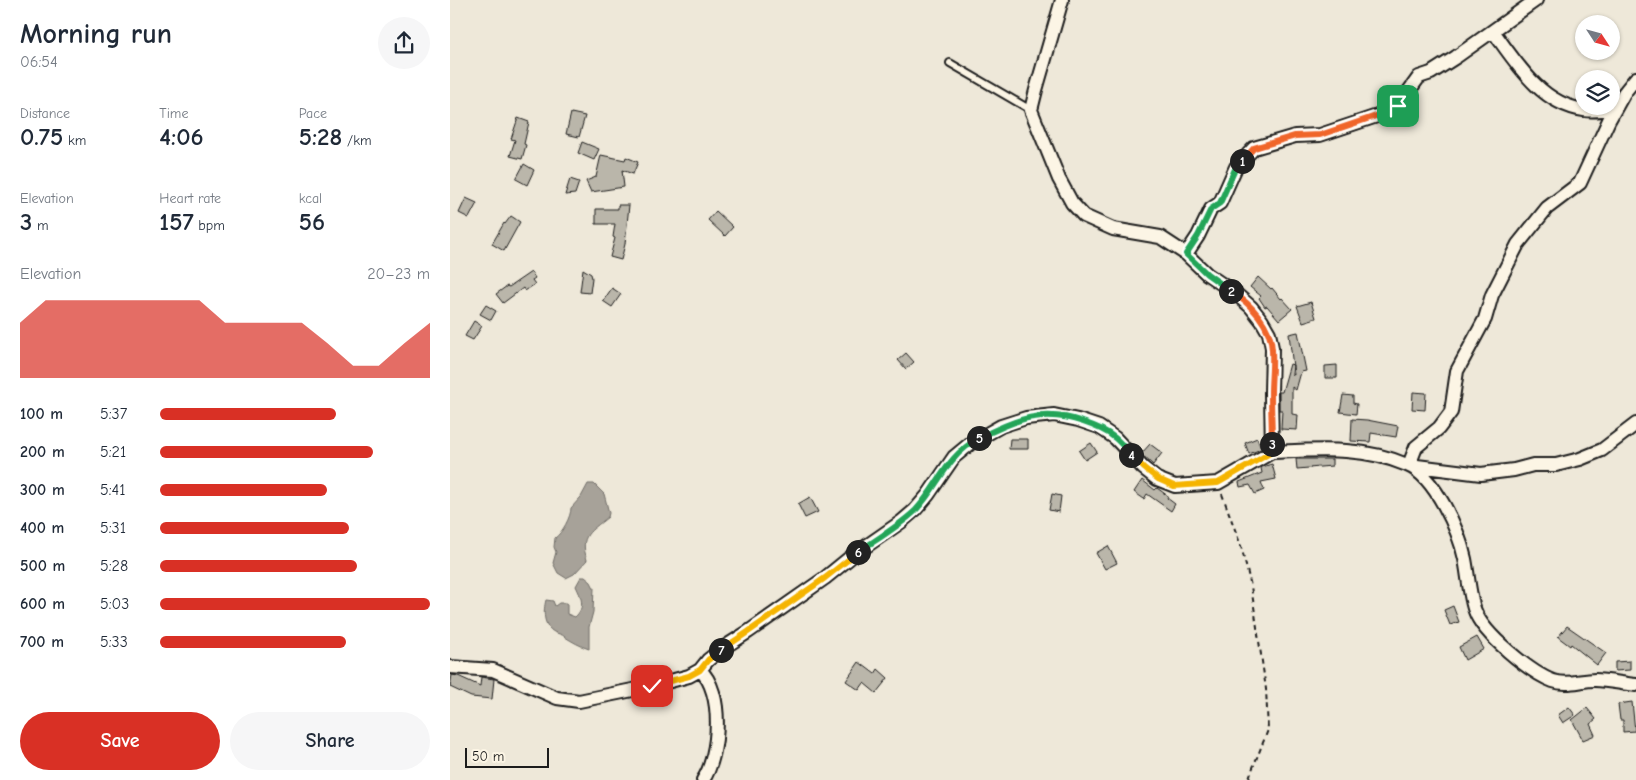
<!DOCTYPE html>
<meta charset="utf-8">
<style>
body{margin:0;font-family:"Comic Neue",sans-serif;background:#f6f6f7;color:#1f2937;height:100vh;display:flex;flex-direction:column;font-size:19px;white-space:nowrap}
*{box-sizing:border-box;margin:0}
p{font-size:16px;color:#747a83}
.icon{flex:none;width:28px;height:28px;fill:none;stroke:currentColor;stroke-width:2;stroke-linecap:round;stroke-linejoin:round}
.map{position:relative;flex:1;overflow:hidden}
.details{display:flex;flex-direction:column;background:#fff;width:450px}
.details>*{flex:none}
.needle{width:32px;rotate:126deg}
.controls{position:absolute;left:1125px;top:15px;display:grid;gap:10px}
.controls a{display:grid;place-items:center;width:45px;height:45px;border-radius:50%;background:#fff;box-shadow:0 1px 4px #0004;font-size:25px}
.scale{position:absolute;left:15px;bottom:12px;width:84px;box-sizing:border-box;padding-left:5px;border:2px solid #1c1c1c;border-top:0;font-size:14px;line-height:18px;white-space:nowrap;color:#1c1c1c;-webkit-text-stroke:4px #fcf5e5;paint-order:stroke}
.pin{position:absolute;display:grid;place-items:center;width:42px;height:42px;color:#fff;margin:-21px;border-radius:10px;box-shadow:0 2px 8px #0006}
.km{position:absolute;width:25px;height:25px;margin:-12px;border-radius:50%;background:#222;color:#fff;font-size:14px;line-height:25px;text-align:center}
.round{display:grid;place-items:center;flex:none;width:52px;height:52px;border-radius:26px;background:#f6f6f7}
.summary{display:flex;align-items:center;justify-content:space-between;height:85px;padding:0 20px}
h1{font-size:28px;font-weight:700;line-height:38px}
.figures{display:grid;grid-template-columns:repeat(3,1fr);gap:8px;height:85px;padding:5px 20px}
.figures div{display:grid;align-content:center}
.figures b{font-size:25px;font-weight:700}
.figures small{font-size:14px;font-weight:400}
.figures p{font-size:14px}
.chart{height:140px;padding:10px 20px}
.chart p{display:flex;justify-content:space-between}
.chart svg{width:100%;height:90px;margin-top:5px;fill:#d93025;opacity:.7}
.primary-button{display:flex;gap:10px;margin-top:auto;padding:10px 20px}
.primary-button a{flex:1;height:58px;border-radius:30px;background:#d93025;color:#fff;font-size:20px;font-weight:700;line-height:58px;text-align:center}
.primary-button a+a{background:#f6f6f7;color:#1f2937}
ul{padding:0 20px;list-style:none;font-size:16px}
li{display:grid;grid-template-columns:80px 60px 1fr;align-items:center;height:38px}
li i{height:12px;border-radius:6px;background:#d93025}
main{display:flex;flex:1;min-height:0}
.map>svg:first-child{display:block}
.water{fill:#a7a299;stroke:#6f6c67}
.building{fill:#bab6aa;stroke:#1c1c1c}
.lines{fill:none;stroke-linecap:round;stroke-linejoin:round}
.service-casing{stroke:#1c1c1c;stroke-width:10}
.minor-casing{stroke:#1c1c1c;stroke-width:16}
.path{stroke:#1c1c1c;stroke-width:2;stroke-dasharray:5 4;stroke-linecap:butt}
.service{stroke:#fcf5e5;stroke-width:6}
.minor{stroke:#fcf5e5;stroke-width:12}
.split-1-casing{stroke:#fff;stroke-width:10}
.split-2-casing{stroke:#fff;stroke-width:10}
.split-3-casing{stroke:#fff;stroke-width:10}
.split-4-casing{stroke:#fff;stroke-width:10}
.split-5-casing{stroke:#fff;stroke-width:10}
.split-6-casing{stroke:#fff;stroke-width:10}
.split-7-casing{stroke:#fff;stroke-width:10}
.split-8-casing{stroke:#fff;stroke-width:10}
.split-1{stroke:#f0652b;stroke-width:6}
.split-2{stroke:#22a559;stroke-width:6}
.split-3{stroke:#f0652b;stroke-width:6}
.split-4{stroke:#f5b400;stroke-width:6}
.split-5{stroke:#22a559;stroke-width:6}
.split-6{stroke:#22a559;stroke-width:6}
.split-7{stroke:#f5b400;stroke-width:6}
.split-8{stroke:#f5b400;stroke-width:6}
</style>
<main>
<section class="details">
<div class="summary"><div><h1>Morning run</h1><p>06:54</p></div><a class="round"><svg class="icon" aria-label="share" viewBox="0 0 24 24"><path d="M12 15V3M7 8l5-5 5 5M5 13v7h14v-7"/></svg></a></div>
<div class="figures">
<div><p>Distance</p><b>0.75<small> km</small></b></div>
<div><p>Time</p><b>4:06</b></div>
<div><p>Pace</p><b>5:28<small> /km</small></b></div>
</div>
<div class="figures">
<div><p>Elevation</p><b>3<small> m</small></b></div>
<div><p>Heart rate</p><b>157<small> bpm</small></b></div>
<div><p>kcal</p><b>56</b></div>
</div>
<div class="chart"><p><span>Elevation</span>20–23 m</p>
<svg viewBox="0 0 160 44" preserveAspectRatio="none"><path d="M0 44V17L10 6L20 6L30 6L40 6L50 6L60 6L70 6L80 17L90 17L100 17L110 17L120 27L130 38L140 38L150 27L160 17V44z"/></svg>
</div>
<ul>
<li><b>100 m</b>5:37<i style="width:65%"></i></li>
<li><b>200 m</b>5:21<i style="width:79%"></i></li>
<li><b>300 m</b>5:41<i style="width:62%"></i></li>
<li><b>400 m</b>5:31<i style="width:70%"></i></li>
<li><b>500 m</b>5:28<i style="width:73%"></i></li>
<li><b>600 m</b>5:03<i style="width:100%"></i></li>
<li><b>700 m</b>5:33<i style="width:69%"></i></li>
</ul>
<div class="primary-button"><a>Save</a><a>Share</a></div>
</section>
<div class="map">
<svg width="1186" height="780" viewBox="0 0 1186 780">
<rect width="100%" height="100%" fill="#eee8d9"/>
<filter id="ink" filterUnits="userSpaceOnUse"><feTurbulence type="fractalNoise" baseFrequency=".02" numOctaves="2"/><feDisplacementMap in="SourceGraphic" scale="10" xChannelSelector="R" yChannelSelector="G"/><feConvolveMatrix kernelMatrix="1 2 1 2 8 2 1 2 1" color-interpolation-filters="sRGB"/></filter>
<g filter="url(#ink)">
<path class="water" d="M 138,484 L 144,484 L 154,494 L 159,513 L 158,517 C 140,532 129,535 137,560 L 124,574 L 116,578 L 108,573 L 103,563 L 106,552 L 104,547 L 105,538 C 112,533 121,517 121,508 L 131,497 Z
M 131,577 L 135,577 L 141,582 L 144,588 L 143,612 L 139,627 L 139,649 C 130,646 123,642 115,637 C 112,634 108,634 104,632 C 93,626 93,611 96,600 L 103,601 L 105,606 L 109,603 L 117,603 L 117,614 L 125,617 C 136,607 131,597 126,586 Z"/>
<path class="building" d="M 121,113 L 135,116 L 129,137 L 116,134 Z
M 68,118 L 79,122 L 74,144 L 76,145 L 72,159 L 60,156 L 65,140 L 61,139 Z
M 132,142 L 149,149 L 144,160 L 128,153 Z
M 151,155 L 175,160 L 176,157 L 188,162 L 183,174 L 172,170 L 174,187 L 141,192 L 136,181 L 146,177 Z
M 74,164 L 84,170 L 77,185 L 66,179 Z
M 120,179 L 129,182 L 125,194 L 115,195 Z
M 16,198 L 27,203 L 19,218 L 9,213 Z
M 168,205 L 179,205 L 175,244 L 171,260 L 160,257 L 165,238 L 163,237 L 165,224 L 146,224 L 146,209 L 168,209 Z
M 266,211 L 283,227 L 275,236 L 258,220 Z
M 61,216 L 70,222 L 54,251 L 42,244 L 54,223 L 55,224 Z
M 133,269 L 141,274 L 142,278 L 140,293 L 130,292 Z
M 81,272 L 85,278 L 82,280 L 85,284 L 75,291 L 73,288 L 53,303 L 46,294 L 57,286 L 59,287 Z
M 808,277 L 821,289 L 822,288 L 831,299 L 832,298 L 842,309 L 829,320 L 817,306 L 815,307 L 809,298 L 811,296 L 800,287 Z
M 162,288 L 171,294 L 162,307 L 153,301 Z
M 861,302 L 866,318 L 853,322 L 847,306 Z
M 36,305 L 46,311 L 41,320 L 30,314 Z
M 24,321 L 32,326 L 23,340 L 15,336 Z
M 848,332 L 856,371 L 851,372 L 846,390 L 842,387 L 842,414 L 848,415 L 847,430 L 831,429 L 832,410 L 829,410 L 829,392 L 832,392 L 840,364 L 843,365 L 842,374 L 844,375 L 839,334 Z
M 456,353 L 464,362 L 456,369 L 448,360 Z
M 887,365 L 887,378 L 875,378 L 875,366 Z
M 963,392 L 976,393 L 975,410 L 962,409 Z
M 893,395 L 903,396 L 903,403 L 907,404 L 906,414 L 890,412 Z
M 902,419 L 917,420 L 948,426 L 946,437 L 921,433 L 920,442 L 901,441 Z
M 807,438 L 811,449 L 799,454 L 795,443 Z
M 560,439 L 578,439 L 578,449 L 559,449 Z
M 641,443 L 647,452 L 635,460 L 629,451 Z
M 700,444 L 712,453 L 703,465 L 691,454 Z
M 846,459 L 882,459 L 882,466 L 847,469 Z
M 822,464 L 826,479 L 811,482 L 814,490 L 805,494 L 800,485 L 790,487 L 789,482 L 812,473 L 811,468 L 812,467 Z
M 692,480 L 705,490 L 707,488 L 718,496 L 717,498 L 725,504 L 721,511 L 697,494 L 694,499 L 684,492 Z
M 602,494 L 611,496 L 609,512 L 599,510 Z
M 360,497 L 368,512 L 355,518 L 348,504 Z
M 658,546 L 667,563 L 655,569 L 646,553 Z
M 1003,606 L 1009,622 L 1000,625 L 994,610 Z
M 1117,626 L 1156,653 L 1147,665 L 1121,644 L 1120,646 L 1108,637 Z
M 1027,637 L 1034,649 L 1015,660 L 1009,647 Z
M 1180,661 L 1180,670 L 1165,671 L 1165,662 Z
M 409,662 L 425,674 L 428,669 L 438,678 L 426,693 L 414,683 L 409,690 L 396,681 Z
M 2,675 L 8,676 L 30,686 L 31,677 L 44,679 L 42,699 L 21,697 L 0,687 Z
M 1182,702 L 1185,731 L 1173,732 L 1173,720 L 1170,720 L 1168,704 Z
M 1119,707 L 1125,715 L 1113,723 L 1108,715 Z
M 1137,708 L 1146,719 L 1140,724 L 1145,735 L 1133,740 L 1122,720 Z"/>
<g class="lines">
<defs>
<path id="service" d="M 500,63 L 581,110"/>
<path id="minor" d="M 1043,31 C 1067,64 1091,104 1134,110 C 1144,112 1156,109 1165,109
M 1186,78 L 1174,93 L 1159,120 L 1130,183 L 1097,208 L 1068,244 L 1042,295 L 1035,319 L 1007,371 L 1001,412 L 989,428 L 966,447 L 959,465 L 1031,474 L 1064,470 L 1083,465 L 1106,465 L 1130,459 L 1152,450 L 1186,424
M 736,254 L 748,236 L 761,209 L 770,203 L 786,167 L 804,148 L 845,136 L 870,135 L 927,116 L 948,106 L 969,77 L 981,73 L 1006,57 L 1086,0
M 822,452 C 868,450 914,446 957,465 C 985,476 1009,531 1015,559 C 1018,574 1020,599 1025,611 C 1033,634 1081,673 1103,681 C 1117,686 1131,680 1145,680 C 1158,680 1173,684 1186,685
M 0,667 L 43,670 L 107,698 L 129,701 L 202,686 L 239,676 L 250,670 L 258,660 L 273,648 L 298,632 L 375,578 L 402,556 L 451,522 L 465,510 L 478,495 L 504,457 L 521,443 L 551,426 L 576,418 L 604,415 L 628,420 L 649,427 L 665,438 L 693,468 L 707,479 L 725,486 L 768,483 L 822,452 L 821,393 L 822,348 L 819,333 L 812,321 L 801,307 L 785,293 L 757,274 L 736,254 L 710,237 L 663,229 L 634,216 L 622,203 L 609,179 L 581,110 L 586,90 L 612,0
M 250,670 C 274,691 270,755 253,780"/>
</defs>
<use href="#service" class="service-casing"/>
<use href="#minor" class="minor-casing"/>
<path class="path" d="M 772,494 L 791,546 L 801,586 L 816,689 L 818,730 L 798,780"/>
<use href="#service" class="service"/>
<use href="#minor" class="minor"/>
</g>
</g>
<g class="lines" filter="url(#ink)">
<defs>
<path id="split-1" d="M 792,161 L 804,148 L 845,136 L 870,135 L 926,116 L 948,106"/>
<path id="split-2" d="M 781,291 L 757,274 L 736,254 L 748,236 L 761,209 L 770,203 L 786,167 L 792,161"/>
<path id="split-3" d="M 781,291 C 801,304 821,325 822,350 C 823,364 821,379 821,393 C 821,410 822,427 822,444"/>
<path id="split-4" d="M 681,455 L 694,468 L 708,479 L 724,486 L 768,483 L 822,452 L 822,444"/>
<path id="split-5" d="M 529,438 C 565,419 594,408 633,422 C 645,426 656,430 665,438 C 671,443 676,449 681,455"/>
<path id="split-6" d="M 408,552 C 427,539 448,527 465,511 C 490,485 494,458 529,438"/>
<path id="split-7" d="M 271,650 L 298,632 L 375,578 L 408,552"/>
<path id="split-8" d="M 202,686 L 239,676 L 250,670 L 258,660 L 271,650"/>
</defs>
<use href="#split-1" class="split-1-casing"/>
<use href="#split-2" class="split-2-casing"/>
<use href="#split-3" class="split-3-casing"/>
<use href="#split-4" class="split-4-casing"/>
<use href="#split-5" class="split-5-casing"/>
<use href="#split-6" class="split-6-casing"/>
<use href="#split-7" class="split-7-casing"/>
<use href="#split-8" class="split-8-casing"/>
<use href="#split-1" class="split-1"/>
<use href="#split-2" class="split-2"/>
<use href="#split-3" class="split-3"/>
<use href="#split-4" class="split-4"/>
<use href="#split-5" class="split-5"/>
<use href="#split-6" class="split-6"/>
<use href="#split-7" class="split-7"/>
<use href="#split-8" class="split-8"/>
</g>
</svg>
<div class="controls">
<a><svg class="needle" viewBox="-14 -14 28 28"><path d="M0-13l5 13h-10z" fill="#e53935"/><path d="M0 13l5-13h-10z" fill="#747a83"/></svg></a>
<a><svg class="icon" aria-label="layers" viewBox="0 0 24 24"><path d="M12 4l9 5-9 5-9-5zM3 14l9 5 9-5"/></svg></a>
</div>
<div class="scale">50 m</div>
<div class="pin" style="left:948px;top:106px;background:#1e9e55"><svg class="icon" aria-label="arrive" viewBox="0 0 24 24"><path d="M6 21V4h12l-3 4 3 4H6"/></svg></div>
<div class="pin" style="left:202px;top:686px;background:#d93025"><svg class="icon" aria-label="check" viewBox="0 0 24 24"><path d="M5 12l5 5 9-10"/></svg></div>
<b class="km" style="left:792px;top:161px">1</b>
<b class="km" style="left:781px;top:291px">2</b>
<b class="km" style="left:822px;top:444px">3</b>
<b class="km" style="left:681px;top:455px">4</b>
<b class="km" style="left:529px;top:438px">5</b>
<b class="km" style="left:408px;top:552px">6</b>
<b class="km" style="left:271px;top:650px">7</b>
</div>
</main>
